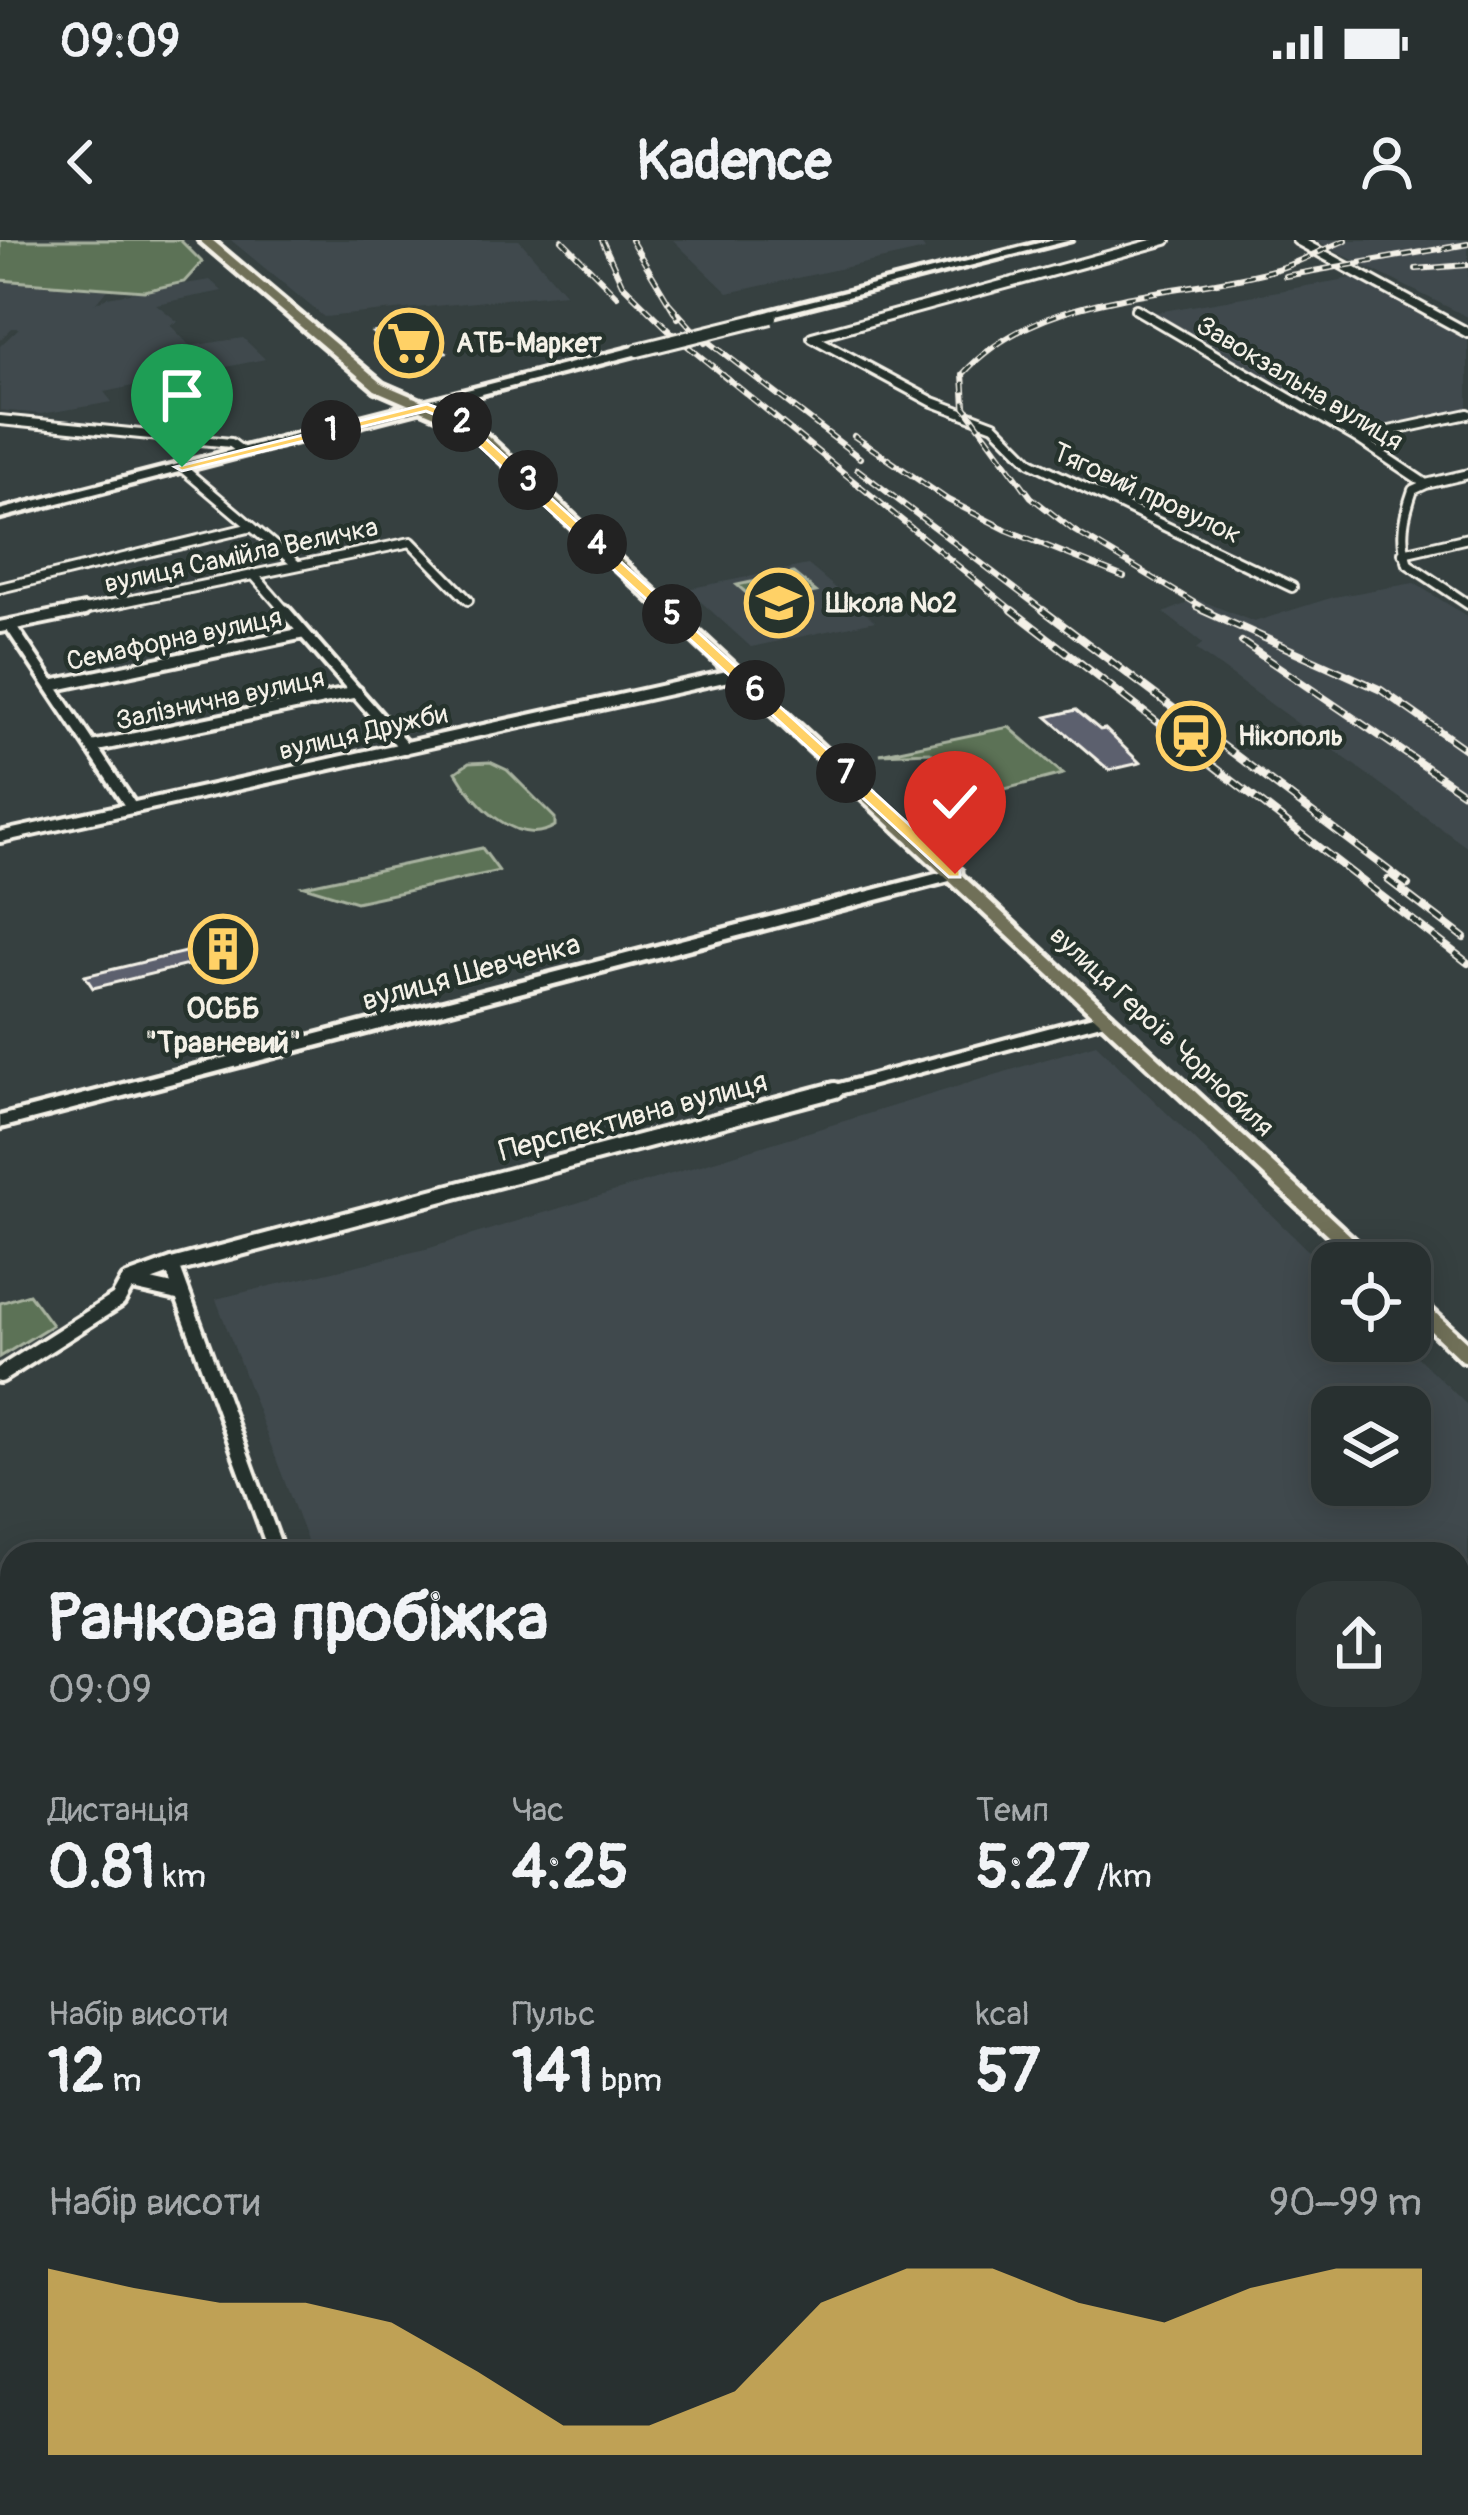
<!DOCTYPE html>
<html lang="uk">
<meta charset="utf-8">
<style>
body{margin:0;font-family:Pangolin,sans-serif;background:#303838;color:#f1f3f6;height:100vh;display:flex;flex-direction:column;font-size:45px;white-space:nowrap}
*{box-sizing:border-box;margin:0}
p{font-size:39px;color:#a5a9ab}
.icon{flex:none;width:66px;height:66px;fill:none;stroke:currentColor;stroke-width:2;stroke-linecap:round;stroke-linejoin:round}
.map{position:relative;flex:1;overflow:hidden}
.panel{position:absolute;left:0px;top:1302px;width:1470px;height:975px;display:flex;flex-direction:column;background:#283030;border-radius:36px 36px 0 0;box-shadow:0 6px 30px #0003,0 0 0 3px #444b4c}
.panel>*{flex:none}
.fabs{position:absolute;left:1311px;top:1002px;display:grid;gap:24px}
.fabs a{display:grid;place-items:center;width:120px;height:120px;border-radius:24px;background:#283030;box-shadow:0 6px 30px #0003,0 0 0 3px #444b4c;font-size:60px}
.pin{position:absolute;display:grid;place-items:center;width:102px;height:102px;color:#fff;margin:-123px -51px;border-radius:50% 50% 50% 0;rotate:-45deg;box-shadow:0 0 12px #0007}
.pin .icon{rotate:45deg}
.km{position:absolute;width:60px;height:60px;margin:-30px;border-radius:50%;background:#222;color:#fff;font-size:33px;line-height:60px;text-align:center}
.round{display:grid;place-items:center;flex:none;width:126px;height:126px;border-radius:36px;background:#303838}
.summary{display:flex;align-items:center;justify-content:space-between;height:204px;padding:0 48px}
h1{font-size:66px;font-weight:700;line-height:90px}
.stats{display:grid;grid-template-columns:repeat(3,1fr);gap:18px;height:204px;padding:12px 48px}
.stats div{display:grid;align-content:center}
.stats b{font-size:60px;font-weight:700}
.stats small{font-size:33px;font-weight:400}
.stats p{font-size:33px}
.chart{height:336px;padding:24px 48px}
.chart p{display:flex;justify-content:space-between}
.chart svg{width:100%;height:216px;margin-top:12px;fill:#ffd166;opacity:.7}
.status{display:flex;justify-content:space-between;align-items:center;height:84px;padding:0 60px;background:#283030;direction:ltr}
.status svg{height:33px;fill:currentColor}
header{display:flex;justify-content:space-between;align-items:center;height:156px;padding:0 48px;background:#283030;font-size:54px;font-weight:700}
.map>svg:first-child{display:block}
.built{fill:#414a4e;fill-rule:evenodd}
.green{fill:#5c7256;stroke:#a8b29f;stroke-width:3}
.building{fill:#5c606e;stroke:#f4f1e8;stroke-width:3}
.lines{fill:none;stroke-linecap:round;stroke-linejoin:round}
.street-far3-casing{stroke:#f4f1e8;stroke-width:14}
.street-far2-casing{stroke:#f4f1e8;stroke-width:18}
.street-far1-casing{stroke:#f4f1e8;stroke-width:22}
.street-casing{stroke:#f4f1e8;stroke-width:27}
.secondary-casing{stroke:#f4f1e8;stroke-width:9}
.primary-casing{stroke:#f4f1e8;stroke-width:9}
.street-far3{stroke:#26332d;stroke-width:8}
.street-far2{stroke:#26332d;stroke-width:10}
.street-far1{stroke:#26332d;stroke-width:14}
.street{stroke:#26332d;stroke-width:18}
.secondary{fill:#26332d;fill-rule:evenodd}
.primary{fill:#706f59;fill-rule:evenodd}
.rail-far1-casing{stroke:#f4f1e8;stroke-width:6}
.rail-casing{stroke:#f4f1e8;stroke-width:8}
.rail-far1{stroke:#26332d;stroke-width:3;stroke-dasharray:10;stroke-linecap:butt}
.rail{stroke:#26332d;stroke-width:4.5;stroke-dasharray:14;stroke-linecap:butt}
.secondary-bridge-casing{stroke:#f4f1e8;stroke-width:18;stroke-linecap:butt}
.secondary-bridge{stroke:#26332d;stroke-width:12}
.route{fill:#ffd166;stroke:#fff;stroke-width:3}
.labels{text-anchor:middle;stroke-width:9;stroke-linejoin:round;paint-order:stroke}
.far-poi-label{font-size:27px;font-weight:bold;fill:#f4f1e8;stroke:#26332d;text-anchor:start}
.far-street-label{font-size:27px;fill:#f4f1e8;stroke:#26332d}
.street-label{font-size:30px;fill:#f4f1e8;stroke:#26332d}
.poi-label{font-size:30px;font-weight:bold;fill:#f4f1e8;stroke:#26332d}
</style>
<div class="status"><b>09:09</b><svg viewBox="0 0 49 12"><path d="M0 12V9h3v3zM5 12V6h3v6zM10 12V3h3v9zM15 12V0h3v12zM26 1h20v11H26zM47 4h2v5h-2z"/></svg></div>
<header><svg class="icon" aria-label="back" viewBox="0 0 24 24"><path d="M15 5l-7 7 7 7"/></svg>Kadence<svg class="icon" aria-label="person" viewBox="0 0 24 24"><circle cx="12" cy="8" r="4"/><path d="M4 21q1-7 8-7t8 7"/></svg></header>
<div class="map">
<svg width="1468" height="2275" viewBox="0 0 1468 2275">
<rect width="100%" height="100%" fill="#364040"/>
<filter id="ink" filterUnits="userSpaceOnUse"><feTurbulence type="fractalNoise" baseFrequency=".00833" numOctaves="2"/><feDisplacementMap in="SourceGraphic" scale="24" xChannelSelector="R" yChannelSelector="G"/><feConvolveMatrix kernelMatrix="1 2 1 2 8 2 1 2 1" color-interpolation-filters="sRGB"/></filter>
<g filter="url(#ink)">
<path class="built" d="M 231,0 L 519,0 L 565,53 L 324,77 Z
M 673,0 L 918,0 L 925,10 L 728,53 Z
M 1316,0 L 1468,0 L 1468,77 L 1333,10 Z
M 1352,38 L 1468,101 L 1468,170 L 1358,194 L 1152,73 Z
M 210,40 L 222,51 L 156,64 L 178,82 L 170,85 L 190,106 L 243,98 L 265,119 L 104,152 L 112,162 L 41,174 L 0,170 L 0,106 L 19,88 L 12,88 L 0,100 L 0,42 L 108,50 L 94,64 L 107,57 Z
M 808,325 L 875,381 L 751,407 L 687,349 Z
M 1414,343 L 1468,377 L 1468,608 L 1196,409 L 1203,403 L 1164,373 L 1197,359 L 1254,382 L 1334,357 Z
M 1096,804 L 1332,1034 L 1332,1101 L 1401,1101 L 1468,1166 L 1468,2275 L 668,2275 L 665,2265 L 1458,2265 L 1458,1314 L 312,1314 L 216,1059 L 430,1008 ZM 1332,1167 L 1410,1167 L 1410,1245 L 1332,1245 Z
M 12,1696 L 12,1917 L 0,1900 L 0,1699 Z"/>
<path class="green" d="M 0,0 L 180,0 L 202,22 L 184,42 L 144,51 L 0,40 Z
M 793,333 L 816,352 L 759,364 L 737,345 Z
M 1009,487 L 1063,534 L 935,567 L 934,556 L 963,543 L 930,512 L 880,514 Z
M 490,522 L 507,530 L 555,578 L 555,586 C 518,609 474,564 456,532 L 469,523 Z
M 482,608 L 499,631 L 356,662 L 304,646 Z
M 29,1054 L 52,1085 L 0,1117 L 0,1063 Z"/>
<path class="building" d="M 412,86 L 446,112 L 406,120 L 373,93 Z
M 1076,470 L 1100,490 L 1105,489 L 1140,523 L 1109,530 L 1047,477 Z
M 218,704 L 221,717 L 93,748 L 85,736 Z"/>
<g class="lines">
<defs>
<path id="street-far3" d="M 1166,0 L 812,97 L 933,162 L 994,185 L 1031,222 L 1292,347
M 1297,0 L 1468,93
M 1136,69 L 1357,198 L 1426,244 L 1413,250 C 1404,276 1399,297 1408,324 L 1468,364
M 0,180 L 231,203 L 243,212
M 1357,198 L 1468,174
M 181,227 L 297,325
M 1426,244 L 1468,234
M 1403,313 L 1468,298
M 253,334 L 287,373
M 0,348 L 252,287
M 70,373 L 411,302 L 468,360"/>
<path id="street-far2" d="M 284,370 L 405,508
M 10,385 L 132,568
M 0,387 L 84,370
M 51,446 L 304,393
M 92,507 L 357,452
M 0,597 L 737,434
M 824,853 L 1108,777"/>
<path id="street-far1" d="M 172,1026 L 277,1314
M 128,1042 L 182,1054
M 0,1135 L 118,1060 L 128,1042 L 172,1026 L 835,850"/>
<path id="street" d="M 0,1940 L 12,1966
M 0,2133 L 12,2127
M 129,2265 L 133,2275
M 624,2265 L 628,2275"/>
<path id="secondary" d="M 1051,0 L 1071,0 L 764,78 L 758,74 Z
M 638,106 L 642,107 L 642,113 L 0,278 L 0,270 Z
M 955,629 L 961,630 L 961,638 L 0,888 L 0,876 Z"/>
<path id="primary" d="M 199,0 L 212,0 L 383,144 L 475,184 L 1380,1023 L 1358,1023 L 467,190 L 375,150 Z
M 1410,1054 L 1417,1056 L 1468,1103 L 1468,1122 L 1461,1120 L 1410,1071 Z"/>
</defs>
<use href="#street-far3" class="street-far3-casing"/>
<use href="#street-far2" class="street-far2-casing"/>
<use href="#street-far1" class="street-far1-casing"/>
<use href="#street" class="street-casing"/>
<use href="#secondary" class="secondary-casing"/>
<use href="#primary" class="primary-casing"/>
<use href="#street-far3" class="street-far3"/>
<use href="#street-far2" class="street-far2"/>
<use href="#street-far1" class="street-far1"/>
<use href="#street" class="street"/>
<use href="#secondary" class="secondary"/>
<use href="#primary" class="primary"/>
<defs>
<path id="rail-far1" d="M 562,0 L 617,56
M 602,0 L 622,44 L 674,95 L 1016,373
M 631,0 L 678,78
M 1416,29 L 1468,25
M 1285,36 L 1468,4
M 669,63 L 705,103
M 700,95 L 860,218
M 854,196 L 948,260 L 1007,290 L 1124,337
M 857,229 L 1047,373
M 1196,367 L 1209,373
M 1210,372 L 1073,290 L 1031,257 L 965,167 L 963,134 C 1039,49 1174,58 1277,29 C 1301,22 1323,9 1346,0"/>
<path id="rail" d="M 1012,370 L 1468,723
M 1043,370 L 1408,645
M 1202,370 L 1381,450 L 1468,511
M 1206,370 L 1210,372
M 1242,402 L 1468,556
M 1388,640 L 1464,698"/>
</defs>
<use href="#rail-far1" class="rail-far1-casing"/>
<use href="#rail" class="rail-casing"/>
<use href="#rail-far1" class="rail-far1"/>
<use href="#rail" class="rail"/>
<defs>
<path id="secondary-bridge" d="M 638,110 L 771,77"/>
</defs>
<use href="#secondary-bridge" class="secondary-bridge-casing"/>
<use href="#secondary-bridge" class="secondary-bridge"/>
</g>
</g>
<path class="route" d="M 427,164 L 462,177 L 960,631 L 960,637 L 949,637 L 453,182 L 426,171 L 182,231 L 175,227 Z"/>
<defs>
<symbol id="supermarket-ring" viewBox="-11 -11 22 22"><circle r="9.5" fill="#26332d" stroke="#ffd166" stroke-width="1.5"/><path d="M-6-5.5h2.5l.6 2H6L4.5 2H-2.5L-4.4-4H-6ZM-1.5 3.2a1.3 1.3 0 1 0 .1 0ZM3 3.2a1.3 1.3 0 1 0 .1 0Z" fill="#ffd166"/></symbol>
<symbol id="school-ring" viewBox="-11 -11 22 22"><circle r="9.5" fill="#26332d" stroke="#ffd166" stroke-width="1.5"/><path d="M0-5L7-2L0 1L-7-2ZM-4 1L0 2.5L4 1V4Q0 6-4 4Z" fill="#ffd166"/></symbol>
<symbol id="station-ring" viewBox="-11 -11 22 22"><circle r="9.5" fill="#26332d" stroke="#ffd166" stroke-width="1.5"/><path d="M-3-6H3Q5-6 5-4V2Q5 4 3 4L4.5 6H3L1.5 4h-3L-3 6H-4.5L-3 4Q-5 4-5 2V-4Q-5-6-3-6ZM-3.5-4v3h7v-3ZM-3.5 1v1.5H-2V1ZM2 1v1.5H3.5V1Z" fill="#ffd166"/></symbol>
<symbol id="building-ring" viewBox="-11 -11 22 22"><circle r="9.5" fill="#26332d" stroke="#ffd166" stroke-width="1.5"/><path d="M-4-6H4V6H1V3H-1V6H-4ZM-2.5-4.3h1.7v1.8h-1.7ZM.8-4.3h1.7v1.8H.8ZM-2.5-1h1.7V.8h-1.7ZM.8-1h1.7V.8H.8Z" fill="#ffd166"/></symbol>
</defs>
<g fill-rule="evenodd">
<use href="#supermarket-ring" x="371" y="65" width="76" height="76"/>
<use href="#school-ring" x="741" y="325" width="76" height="76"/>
<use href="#station-ring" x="1153" y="458" width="76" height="76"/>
<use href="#building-ring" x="185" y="671" width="76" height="76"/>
</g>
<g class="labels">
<g class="far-poi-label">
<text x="456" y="112">АТБ-Маркет</text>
<text x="826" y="372">Школа №2</text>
<text x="1238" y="505">Нікополь</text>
</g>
<g class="far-street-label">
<text transform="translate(1300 143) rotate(31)" y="9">Завокзальна вулиця</text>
<text transform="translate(1147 253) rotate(25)" y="9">Тяговий провулок</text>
<text transform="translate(241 315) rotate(-12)" y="9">вулиця Самійла Величка</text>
<text transform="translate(174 399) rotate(-12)" y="9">Семафорна вулиця</text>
<text transform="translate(220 459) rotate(-12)" y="9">Залізнична вулиця</text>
<text transform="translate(363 492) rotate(-13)" y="9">вулиця Дружби</text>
<text transform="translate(1162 791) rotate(43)" y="9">вулиця Героїв Чорнобиля</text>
</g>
<g class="street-label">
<text transform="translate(471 732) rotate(-15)" y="10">вулиця Шевченка</text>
<text transform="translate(633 876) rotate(-15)" y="10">Перспективна вулиця</text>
</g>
<g class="poi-label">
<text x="223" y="778">ОСББ<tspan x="223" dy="34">"Травневий"</tspan></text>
</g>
</g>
</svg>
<div class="fabs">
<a><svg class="icon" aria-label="locate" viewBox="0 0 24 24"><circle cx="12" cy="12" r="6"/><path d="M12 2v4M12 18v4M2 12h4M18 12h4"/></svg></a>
<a><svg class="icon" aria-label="layers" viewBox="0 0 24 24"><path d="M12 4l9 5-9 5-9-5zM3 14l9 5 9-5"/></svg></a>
</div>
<div class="pin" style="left:182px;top:227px;background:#1e9e55"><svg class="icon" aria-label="arrive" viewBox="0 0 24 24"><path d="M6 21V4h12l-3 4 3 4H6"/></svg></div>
<div class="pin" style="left:955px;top:634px;background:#d93025"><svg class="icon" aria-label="check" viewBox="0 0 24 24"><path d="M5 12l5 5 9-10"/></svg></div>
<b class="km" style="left:331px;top:190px">1</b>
<b class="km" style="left:462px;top:182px">2</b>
<b class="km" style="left:528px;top:240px">3</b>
<b class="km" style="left:597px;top:304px">4</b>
<b class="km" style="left:672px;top:374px">5</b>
<b class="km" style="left:755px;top:450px">6</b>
<b class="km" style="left:846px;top:533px">7</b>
<section class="panel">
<div class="summary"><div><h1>Ранкова пробіжка</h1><p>09:09</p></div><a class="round"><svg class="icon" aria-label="share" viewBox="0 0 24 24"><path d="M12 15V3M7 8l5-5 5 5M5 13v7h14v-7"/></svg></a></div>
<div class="stats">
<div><p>Дистанція</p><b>0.81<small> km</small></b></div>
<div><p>Час</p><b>4:25</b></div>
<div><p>Темп</p><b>5:27<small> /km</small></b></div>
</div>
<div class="stats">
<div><p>Набір висоти</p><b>12<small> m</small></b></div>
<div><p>Пульс</p><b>141<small> bpm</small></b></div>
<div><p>kcal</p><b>57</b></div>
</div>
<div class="chart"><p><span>Набір висоти</span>90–99 m</p>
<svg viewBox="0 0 160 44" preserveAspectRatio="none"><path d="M0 44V6L10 10L20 13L30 13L40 17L50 27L60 38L70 38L80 31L90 13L100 6L110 6L120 13L130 17L140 10L150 6L160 6V44z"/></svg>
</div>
</section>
</div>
